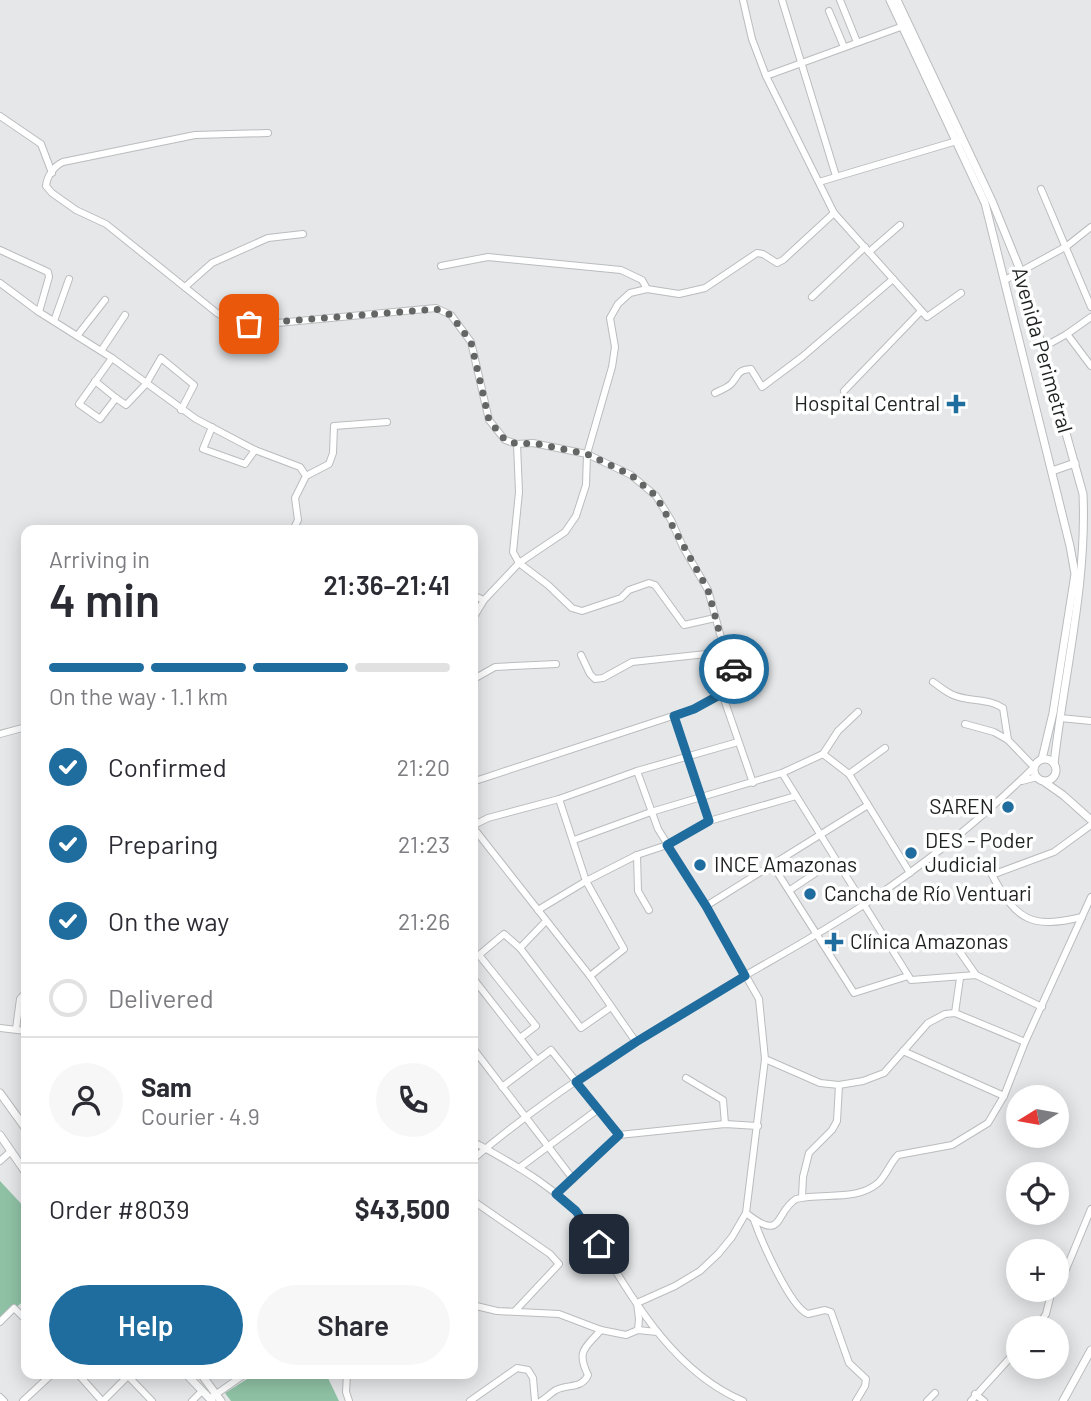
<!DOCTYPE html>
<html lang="en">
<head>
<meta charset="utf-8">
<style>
  body { margin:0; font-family:Barlow,sans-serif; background:#f7f7f7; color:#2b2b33; height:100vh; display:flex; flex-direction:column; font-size:26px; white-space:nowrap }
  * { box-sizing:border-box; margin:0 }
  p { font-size:23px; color:#7c7c81 }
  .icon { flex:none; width:38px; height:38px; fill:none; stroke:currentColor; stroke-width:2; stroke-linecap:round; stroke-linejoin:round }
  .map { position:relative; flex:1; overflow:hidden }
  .sheet { position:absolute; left:21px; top:525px; width:457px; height:854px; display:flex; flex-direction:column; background:#fff; border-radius:14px; box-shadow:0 4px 18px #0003 }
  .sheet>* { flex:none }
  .needle { width:46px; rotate:259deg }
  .buttons { position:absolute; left:1006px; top:1085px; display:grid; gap:14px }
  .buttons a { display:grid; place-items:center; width:63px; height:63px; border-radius:50%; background:#fff; box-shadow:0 4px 18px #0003; font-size:35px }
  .pin { position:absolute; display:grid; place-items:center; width:60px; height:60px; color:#fff; margin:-30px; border-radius:14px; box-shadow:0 4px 10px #0006 }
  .courier { position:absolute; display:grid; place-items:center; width:70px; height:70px; margin:-35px; border:5px solid #1f6c9e; border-radius:50%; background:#fff; color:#222; box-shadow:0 2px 9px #0007 }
  .overview em { font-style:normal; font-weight:600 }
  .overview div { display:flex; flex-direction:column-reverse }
  .overview { display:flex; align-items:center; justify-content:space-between; height:119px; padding:0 28px }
  h1 { font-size:46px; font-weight:600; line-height:52px }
  .bar { display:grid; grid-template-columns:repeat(4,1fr); gap:10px 7px; align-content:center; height:84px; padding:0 28px }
  .bar i { height:9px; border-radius:5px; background:#e1e1e2 }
  .bar .on { background:#1f6c9e }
  .bar p { grid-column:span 4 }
  .line { display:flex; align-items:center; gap:18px; padding:0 28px; border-top:2px solid #e1e1e2 }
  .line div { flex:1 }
  .round { display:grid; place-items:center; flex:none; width:74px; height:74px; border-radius:37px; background:#f7f7f7 }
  ol { padding:0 28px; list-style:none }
  li { display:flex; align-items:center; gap:21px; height:77px }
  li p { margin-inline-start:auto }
  li .icon { padding:7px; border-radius:50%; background:#1f6c9e; color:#fff; stroke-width:4 }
  li:last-child { color:#7c7c81 }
  li i { width:38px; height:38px; border:4px solid #e1e1e2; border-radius:50% }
  .primary-button { display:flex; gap:14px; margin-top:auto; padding:14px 28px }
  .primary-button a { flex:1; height:80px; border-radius:42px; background:#1f6c9e; color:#fff; font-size:28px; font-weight:600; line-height:80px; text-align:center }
  .primary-button a+a { background:#f7f7f7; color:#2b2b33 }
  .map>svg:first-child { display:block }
</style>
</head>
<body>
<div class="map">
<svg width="1091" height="1401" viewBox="0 0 1091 1401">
  <rect width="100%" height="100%" fill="#e5e7e9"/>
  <g fill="#8fc2a5">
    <path d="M0,1181L26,1209V1299L0,1321Z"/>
    <path d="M255,1374H326L339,1401H231L225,1393Z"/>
  </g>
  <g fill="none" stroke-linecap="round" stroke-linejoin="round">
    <g stroke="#babcbe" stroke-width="8">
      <g id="minor">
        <path d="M743,0L752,39L766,76L834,213L927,317L961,293"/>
        <path d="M782,0L836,176"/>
        <path d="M840,0L857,42"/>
        <path d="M829,11L844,47"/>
        <path d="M766,76L906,25"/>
        <path d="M0,116L41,144L52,173"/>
        <path d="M268,133L195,135L63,162C54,166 47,176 46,186L52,193L76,210L106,224L217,313L234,322L267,324L436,308L451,315L471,342L489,420L505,440L517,444L533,443L587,454L631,475L656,496L671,520L683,547L708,590L725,652L734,669L725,692V702L753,783"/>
        <path d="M819,182L960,140"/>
        <path d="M1041,189L1091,307"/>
        <path d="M0,250L48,272L49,277L39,312"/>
        <path d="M869,252L900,225"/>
        <path d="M441,266L488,257L621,270L642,280L647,289"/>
        <path d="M1005,280L1067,246L1091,227"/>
        <path d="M0,283L39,312L112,358L196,419L255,450L300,467L306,476L295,498L298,520L293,530"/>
        <path d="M185,287L212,263L268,238L303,234"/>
        <path d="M812,297L865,247"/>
        <path d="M54,321L69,279"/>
        <path d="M1067,334L1091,366"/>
        <path d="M77,336L105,300"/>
        <path d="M1042,348L1067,334L1091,317"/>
        <path d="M101,351L125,315"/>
        <path d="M112,358L79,404L100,419L116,398L126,405L146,384L161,358L194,385L181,410"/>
        <path d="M95,381L116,398"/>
        <path d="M844,391L921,311"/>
        <path d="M715,393C720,390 728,388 732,383C739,374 738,370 751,369L762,387L802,357L893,279"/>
        <path d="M212,427L203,449L245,464L255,450"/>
        <path d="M517,444L519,492L513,552L519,563L548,585L572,608L582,611L621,598L629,590L649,583L655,585L684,625L715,618"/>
        <path d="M306,476L329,464L333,453L334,426L387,422"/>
        <path d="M472,595L484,600"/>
        <path d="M472,620L484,600L519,563L565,532L576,516L586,485L587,454L612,367L615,347L610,318L618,304L630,293L647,289L679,294L705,288L757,253L763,254L777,263L783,260L834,213"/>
        <path d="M581,655L590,674L595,679L603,678L632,662L725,652"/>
        <path d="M472,680L495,667L556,664"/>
        <path d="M674,716L709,821"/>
        <path d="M1060,718L1091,721"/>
        <path d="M965,724L994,732L1008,740"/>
        <path d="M0,734L26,727"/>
        <path d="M823,754L849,774L910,873"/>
        <path d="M637,771L658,829L706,906L759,999L765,1059L746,1213L732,1237L718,1254L700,1271L675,1286L637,1303L639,1319L638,1330"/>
        <path d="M782,773L911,980L976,975L1042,1007"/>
        <path d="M849,774L885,748"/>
        <path d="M1022,781L1037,777"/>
        <path d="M472,782L694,709L725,692"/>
        <path d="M559,799L586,881L624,949L590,976"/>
        <path d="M574,840L651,812L782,773L823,754L838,731L858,712"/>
        <path d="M637,855L638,891L649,910"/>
        <path d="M772,864L854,993L908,976"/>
        <path d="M790,890L835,860"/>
        <path d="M706,906L868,805"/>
        <path d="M538,910L586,881L637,855L667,845L709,821L796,796"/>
        <path d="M1082,917C1031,929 1017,921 992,875L1054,852L1091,825"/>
        <path d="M546,921L520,948L581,1028L611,1007"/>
        <path d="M953,942L976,975"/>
        <path d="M520,948L504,934L479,955L536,1026L520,1038"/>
        <path d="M472,977L537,1060"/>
        <path d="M955,1013L960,978"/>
        <path d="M0,1028L26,1031"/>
        <path d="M16,1029L20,999L26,992"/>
        <path d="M636,1042L590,976L472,826L488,818L559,799L637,771L738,742"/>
        <path d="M472,1047L573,1179"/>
        <path d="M903,1051L1004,1096"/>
        <path d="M765,1059L820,1083L839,1085L863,1081L884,1073L928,1023L945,1014L955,1013L1025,1042"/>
        <path d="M686,1078L723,1100L725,1124"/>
        <path d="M502,1087L551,1050L619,1135"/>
        <path d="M472,1141C513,1164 557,1187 587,1224C628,1290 668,1369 743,1401"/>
        <path d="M472,1160C556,1088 652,1031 746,975C786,952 826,930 865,904C925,864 983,818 1034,767L1008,740L1003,708C989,698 969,702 953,695C946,692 939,686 933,682"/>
        <path d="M0,1161L11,1151"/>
        <path d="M519,1168L597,1110"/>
        <path d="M557,1194L619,1135L725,1124L758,1126"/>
        <path d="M802,1197L803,1177L809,1153L832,1130L837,1121L839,1085"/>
        <path d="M472,1200L550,1254L559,1264L515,1311"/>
        <path d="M746,1213C784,1243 774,1213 796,1199C822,1192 856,1202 878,1183C886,1176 890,1163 898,1155L952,1145L988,1123L1004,1096L1025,1042L1091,897"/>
        <path d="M754,1220C761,1240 790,1307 808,1314L825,1310L831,1312L849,1363L866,1379L865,1386L856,1401"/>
        <path d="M1057,1283L1062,1279L1091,1209"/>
        <path d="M472,1305L497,1311L559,1314L601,1330L626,1335L638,1330L657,1332"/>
        <path d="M0,1322L14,1308L26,1320"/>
        <path d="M1037,1328L1046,1314L1052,1290"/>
        <path d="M78,1374L102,1401"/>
        <path d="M347,1374L346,1392L349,1401"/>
        <path d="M127,1375L152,1401"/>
        <path d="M975,1394L984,1401"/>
        <path d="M0,1397L4,1401"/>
        <path d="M212,1397L245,1374"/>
        <path d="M23,1401L52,1374"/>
        <path d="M103,1401L130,1374"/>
        <path d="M192,1401L202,1391"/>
        <path d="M470,1401L517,1368L528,1370L533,1378L535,1401"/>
        <path d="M541,1401C546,1398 551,1393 556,1390C568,1384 582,1389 588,1375C576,1351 585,1348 601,1330"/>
        <path d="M927,1401L935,1393"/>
        <path d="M971,1401L1018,1349"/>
      </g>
    </g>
    <g stroke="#babcbe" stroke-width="9">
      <g id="major">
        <path d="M890,0L985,203L1070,546L1075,574L1053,713L1042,759"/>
        <path d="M897,0L992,201L1021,272L1083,494C1087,585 1064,674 1054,764"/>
        <path d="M1052,471L1075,463"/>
        <circle cx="1045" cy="770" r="11"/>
        <path d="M1043,781L1063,795L1091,820"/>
        <path d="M0,1093L26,1129"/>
        <path d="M0,1135L26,1173"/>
        <path d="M186,1374L212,1401"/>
        <path d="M201,1374L221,1401"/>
        <path d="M1063,1401L1091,1350"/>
      </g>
    </g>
    <use href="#minor" stroke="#fff" stroke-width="6"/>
    <use href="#major" stroke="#fff" stroke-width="7"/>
  </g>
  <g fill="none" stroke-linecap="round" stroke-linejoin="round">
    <path stroke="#646666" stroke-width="7" stroke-dasharray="0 12.6" d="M249,324L436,309L451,315L471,342L489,420L505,440L517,444L533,443L587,454L631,475L656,496L708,590L725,653L734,669"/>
    <path stroke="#1f6c9e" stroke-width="9" d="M599,1244L576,1211L556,1194L619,1135L576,1082L636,1042L745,976L706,906L667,845L709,821L674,716L694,709L725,692L734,669"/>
  </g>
  <g fill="#1f6c9e" stroke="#fff" stroke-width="2.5">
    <path d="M952.5 393.5h7v7h7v7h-7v7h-7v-7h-7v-7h7z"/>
    <circle cx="1008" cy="807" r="7"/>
    <circle cx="911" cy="853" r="7"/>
    <circle cx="700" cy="865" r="7"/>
    <circle cx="810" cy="894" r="7"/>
    <path d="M830.5 931.5h7v7h7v7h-7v7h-7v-7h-7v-7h7z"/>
  </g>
  <g text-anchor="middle" stroke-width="7" stroke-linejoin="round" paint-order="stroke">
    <g font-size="21" fill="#1f2020" stroke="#fff">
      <text transform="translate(1042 350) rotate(74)" y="7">Avenida Perimetral</text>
    </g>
    <g font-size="21" fill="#1f2020" stroke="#fff" text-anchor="start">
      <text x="940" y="411" text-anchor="end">Hospital Central</text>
      <text x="994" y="814" text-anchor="end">SAREN</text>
      <text x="925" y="848">DES - Poder<tspan x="925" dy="24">Judicial</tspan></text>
      <text x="714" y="872">INCE Amazonas</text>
      <text x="824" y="901">Cancha de Río Ventuari</text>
      <text x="850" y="949">Clínica Amazonas</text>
    </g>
  </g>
</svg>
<div class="buttons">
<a><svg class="needle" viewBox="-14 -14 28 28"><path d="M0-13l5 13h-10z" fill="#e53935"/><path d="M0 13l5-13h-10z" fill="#7c7c81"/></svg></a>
<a><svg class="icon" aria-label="locate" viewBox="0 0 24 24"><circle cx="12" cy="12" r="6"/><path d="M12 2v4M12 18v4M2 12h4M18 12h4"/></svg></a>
<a>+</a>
<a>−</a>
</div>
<div class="pin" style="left:249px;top:324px;background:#ea580c"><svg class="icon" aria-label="bag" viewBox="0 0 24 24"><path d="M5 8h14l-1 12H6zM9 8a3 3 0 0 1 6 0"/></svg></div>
<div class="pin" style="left:599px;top:1244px;background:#1f2937"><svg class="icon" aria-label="home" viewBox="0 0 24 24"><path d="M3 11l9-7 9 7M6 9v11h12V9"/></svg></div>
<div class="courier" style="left:734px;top:669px"><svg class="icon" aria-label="car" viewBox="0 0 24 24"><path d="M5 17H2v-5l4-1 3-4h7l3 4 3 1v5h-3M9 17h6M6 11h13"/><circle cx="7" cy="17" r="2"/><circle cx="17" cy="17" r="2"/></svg></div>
<section class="sheet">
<div class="overview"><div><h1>4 min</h1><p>Arriving in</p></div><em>21:36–21:41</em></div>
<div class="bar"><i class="on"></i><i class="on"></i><i class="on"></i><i></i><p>On the way · 1.1 km</p></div>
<ol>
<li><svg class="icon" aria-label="check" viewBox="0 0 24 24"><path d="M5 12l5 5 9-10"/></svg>Confirmed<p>21:20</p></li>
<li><svg class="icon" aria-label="check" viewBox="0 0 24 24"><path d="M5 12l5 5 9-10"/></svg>Preparing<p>21:23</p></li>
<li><svg class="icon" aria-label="check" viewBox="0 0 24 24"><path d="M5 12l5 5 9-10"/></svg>On the way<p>21:26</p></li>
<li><i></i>Delivered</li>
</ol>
<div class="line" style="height:126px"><a class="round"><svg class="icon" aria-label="person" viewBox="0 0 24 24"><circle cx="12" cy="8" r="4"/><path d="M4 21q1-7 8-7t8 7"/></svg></a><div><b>Sam</b><p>Courier · 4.9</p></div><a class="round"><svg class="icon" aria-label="phone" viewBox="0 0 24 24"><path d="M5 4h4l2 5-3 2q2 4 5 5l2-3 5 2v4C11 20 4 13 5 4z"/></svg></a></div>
<div class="line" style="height:91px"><div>Order #8039</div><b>$43,500</b></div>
<div class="primary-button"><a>Help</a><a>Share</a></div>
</section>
</div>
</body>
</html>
